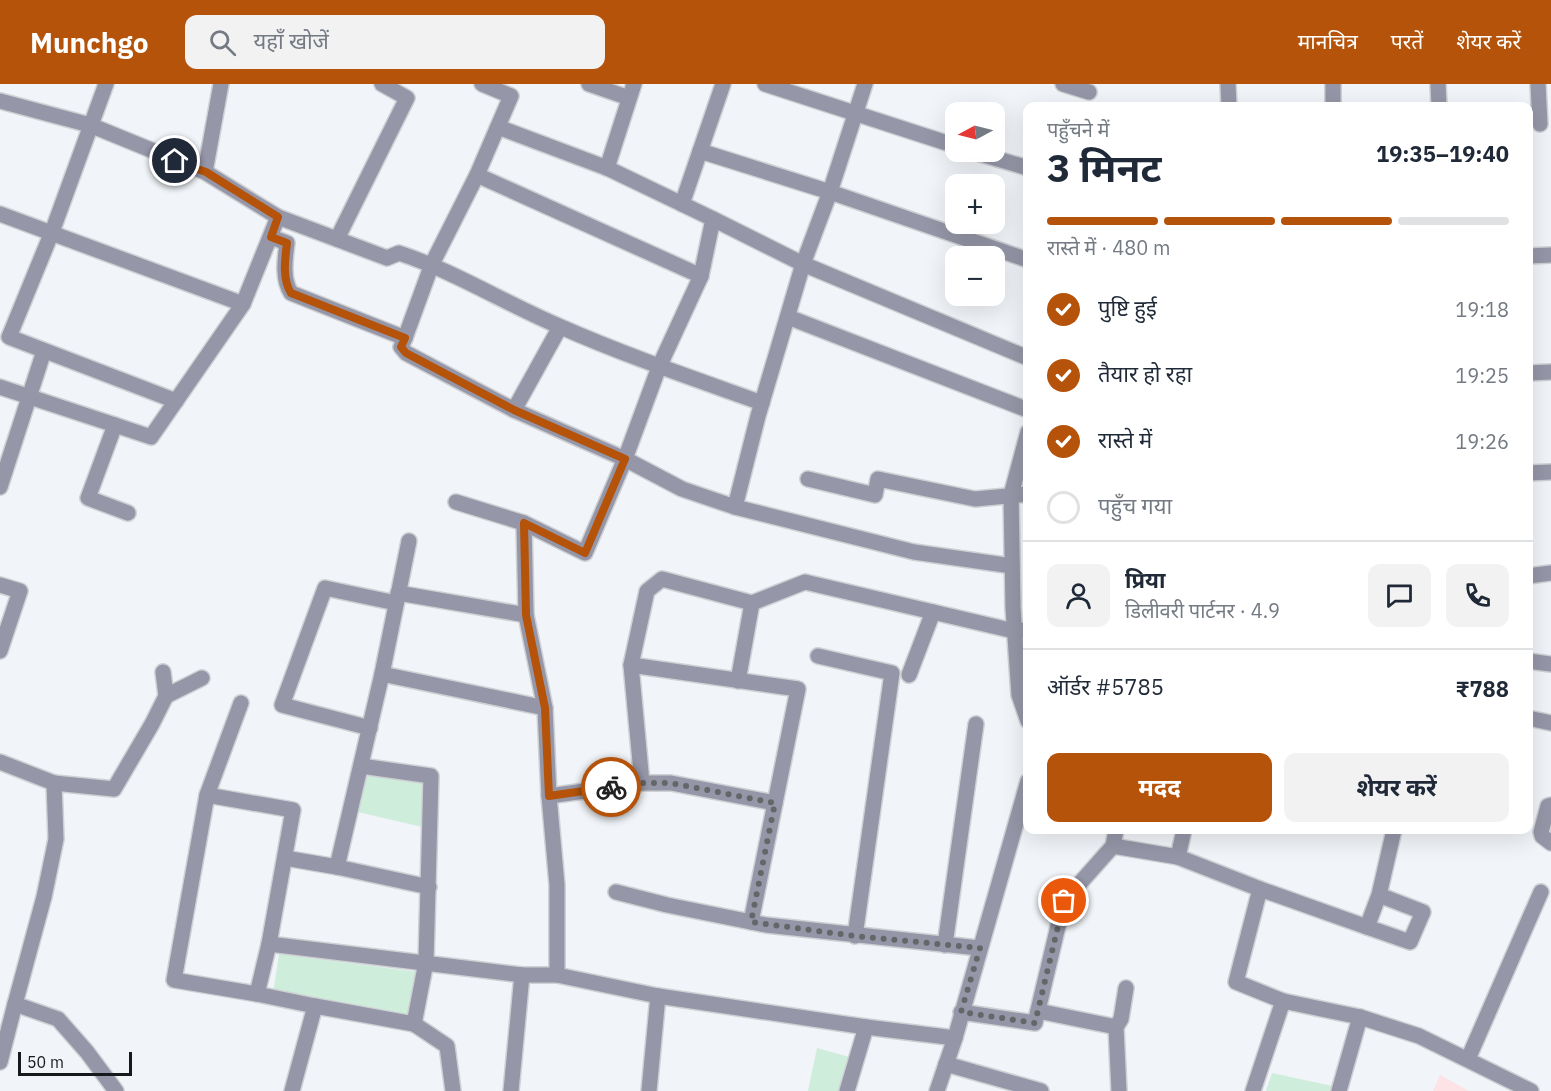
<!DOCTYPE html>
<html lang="hi">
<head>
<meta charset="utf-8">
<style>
  body { margin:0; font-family:"IBM Plex Sans","Noto Sans Devanagari",sans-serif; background:#f2f2f3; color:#1f2937; height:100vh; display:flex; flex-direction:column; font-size:22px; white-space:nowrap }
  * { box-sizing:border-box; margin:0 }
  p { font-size:20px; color:#747a83 }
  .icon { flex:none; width:33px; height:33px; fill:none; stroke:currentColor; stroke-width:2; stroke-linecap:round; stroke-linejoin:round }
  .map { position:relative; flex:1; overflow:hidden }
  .side { position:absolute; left:1023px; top:18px; width:510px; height:732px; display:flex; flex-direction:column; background:#fff; border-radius:12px; box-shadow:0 6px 24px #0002 }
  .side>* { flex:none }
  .needle { width:39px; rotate:263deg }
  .controls { position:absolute; left:945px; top:18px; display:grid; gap:12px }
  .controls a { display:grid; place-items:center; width:60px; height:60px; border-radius:12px; background:#fff; box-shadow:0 6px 24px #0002; font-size:30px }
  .scale { position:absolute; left:18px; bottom:15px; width:114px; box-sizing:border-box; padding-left:6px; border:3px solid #18191a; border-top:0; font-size:16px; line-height:21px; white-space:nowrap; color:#18191a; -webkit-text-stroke:4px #f1f4f8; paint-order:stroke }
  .pin { position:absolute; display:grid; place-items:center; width:51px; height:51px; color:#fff; margin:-26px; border:3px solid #fff; border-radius:50%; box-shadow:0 2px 6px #0007 }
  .courier { position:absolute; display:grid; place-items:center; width:60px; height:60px; margin:-30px; border:4px solid #b45309; border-radius:50%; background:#fff; color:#222; box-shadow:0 2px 8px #0007 }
  .overview em { font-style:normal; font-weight:700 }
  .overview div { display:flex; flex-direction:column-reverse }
  .overview { display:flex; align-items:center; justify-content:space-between; height:102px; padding:0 24px }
  h1 { font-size:39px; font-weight:700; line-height:45px }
  .bar { display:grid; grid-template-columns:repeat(4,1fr); gap:9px 6px; align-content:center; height:72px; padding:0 24px }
  .bar i { height:8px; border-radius:4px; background:#e0e1e3 }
  .bar .active { background:#b45309 }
  .bar p { grid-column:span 4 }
  .line { display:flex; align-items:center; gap:15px; padding:0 24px; border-top:2px solid #e0e1e3 }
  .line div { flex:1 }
  .round { display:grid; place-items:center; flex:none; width:63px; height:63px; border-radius:12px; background:#f2f2f3 }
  ol { padding:0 24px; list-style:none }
  li { display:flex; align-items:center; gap:18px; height:66px }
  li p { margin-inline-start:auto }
  li .icon { padding:6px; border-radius:50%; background:#b45309; color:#fff; stroke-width:4 }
  li:last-child { color:#747a83 }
  li i { width:33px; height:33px; border:3px solid #e0e1e3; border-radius:50% }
  .cta { display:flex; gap:12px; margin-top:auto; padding:12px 24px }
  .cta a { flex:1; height:69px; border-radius:12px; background:#b45309; color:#fff; font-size:24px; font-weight:700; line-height:69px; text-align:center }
  .cta a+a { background:#f2f2f3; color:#1f2937 }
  header { display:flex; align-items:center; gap:36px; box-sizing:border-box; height:84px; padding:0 30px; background:#b45309; color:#fff }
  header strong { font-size:28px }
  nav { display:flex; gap:33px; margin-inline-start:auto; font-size:21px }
  .search { width:420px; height:54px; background:#f2f2f3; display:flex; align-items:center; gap:15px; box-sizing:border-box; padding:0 21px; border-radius:12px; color:#747a83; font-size:22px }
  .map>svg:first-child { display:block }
</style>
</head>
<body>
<header>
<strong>Munchgo</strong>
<div class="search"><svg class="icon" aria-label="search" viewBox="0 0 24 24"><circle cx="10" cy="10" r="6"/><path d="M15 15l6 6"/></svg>यहाँ खोजें</div>
<nav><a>मानचित्र</a><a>परतें</a><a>शेयर करें</a></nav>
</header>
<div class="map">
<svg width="1551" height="1007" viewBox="0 0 1551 1007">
  <rect width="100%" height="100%" fill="#f1f4f8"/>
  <path fill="#fde2e6" d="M1440,991L1469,1007H1433Z"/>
  <g fill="#cfeddb">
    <path d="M365,689L427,698L422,743L358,728Z"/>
    <path d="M279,870L417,888L408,934L273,910Z"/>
    <path d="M817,964L853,974L842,1007H808Z"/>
    <path d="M1272,989L1337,1003L1336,1007H1266Z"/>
  </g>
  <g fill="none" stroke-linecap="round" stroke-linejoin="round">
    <g stroke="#ced1d4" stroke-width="18">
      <g id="minor">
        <path d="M106,0L52,148L9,253L176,317"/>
        <path d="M589,0L629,14"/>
        <path d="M765,0L956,62"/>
        <path d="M1063,0L1089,8"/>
        <path d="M1228,0L1229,22"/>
        <path d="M1438,0L1439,22"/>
        <path d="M1538,0L1540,40"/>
        <path d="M0,17L90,41L205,88L278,133L243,220L151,353L115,341"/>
        <path d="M1333,22V0"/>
        <path d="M498,43L607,84L682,120"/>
        <path d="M700,67L830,108L1028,176"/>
        <path d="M974,68L1028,84"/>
        <path d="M607,84L634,0"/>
        <path d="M205,88L221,0"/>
        <path d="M477,91L701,192"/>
        <path d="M0,130L243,220"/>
        <path d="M278,133L387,174L399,169C456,188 506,220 561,243C627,272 695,295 762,319"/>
        <path d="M713,135L803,180L1028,274"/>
        <path d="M271,153L287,159C285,175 282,195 291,209L405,254L401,263L406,269L514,326L625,375L682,405L735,423L914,468L1012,482"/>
        <path d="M337,155L407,14L382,0"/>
        <path d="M1528,172L1551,171"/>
        <path d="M788,233L1028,326"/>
        <path d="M405,254L432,180L477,91L511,12L482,0"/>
        <path d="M1528,289L1551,288"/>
        <path d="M0,303L115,341L88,414L128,429"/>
        <path d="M514,326L560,243"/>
        <path d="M1028,348L1011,411L1013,524L1019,611L1028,637"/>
        <path d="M1528,389L1551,388"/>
        <path d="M808,395L875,411L878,395L975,415L1028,410"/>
        <path d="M0,403L44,267"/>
        <path d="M456,418L524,439"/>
        <path d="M735,423L758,332L803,180L830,108L865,0"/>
        <path d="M1528,492L1551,489"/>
        <path d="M0,501L20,507L0,567"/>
        <path d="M398,509L526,531"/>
        <path d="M818,572L892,589L855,852"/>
        <path d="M1528,577L1551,580"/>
        <path d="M631,581L642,699"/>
        <path d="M382,590L409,457"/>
        <path d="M909,591L933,528"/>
        <path d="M738,597L752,519L805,498L1014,547L1028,546"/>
        <path d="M166,612L202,594"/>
        <path d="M241,619L207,711L174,896L257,910L315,922L292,1007"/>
        <path d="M1528,634L1551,639"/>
        <path d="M370,644L282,621L325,504L396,519"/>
        <path d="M0,678L54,699L56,755L44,813L15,920L58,935L87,968L116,1007"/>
        <path d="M54,699L114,705L152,640L166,612L163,588"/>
        <path d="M207,711L293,726L269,860L257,910"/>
        <path d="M549,712L642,699H671L775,719"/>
        <path d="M1551,721L1548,722L1541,748L1542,752L1551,759"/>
        <path d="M1184,746L1178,773L1260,805L1236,898L1283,917L1360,933L1419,952L1531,1007"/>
        <path d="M1113,762L1178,773"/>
        <path d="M285,774L337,783L382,590L545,624"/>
        <path d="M337,783L429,803"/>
        <path d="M1260,805L1367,843"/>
        <path d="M616,808L667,821L766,841L979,864"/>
        <path d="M1379,811L1423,828L1410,858L1367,843L1379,811L1394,746"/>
        <path d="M751,838L798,605L631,581L647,507L662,495L752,519"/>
        <path d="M269,860L522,891"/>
        <path d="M945,861L976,640"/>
        <path d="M557,891V801L549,712L545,624L526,531L524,439L585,469L625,375L659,283L701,192L713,135L682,120L723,0"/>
        <path d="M315,922L414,940L426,878L431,692L361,682"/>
        <path d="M1038,927L1116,943"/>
        <path d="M961,928L1035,939L1064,817L1113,762L1116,746"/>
        <path d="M414,940L447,962L453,1007"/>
        <path d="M1468,975L1541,808"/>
        <path d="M0,978L15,920"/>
        <path d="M946,980L1041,1007"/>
        <path d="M511,1007L522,891H557L658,912L866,943L955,954L1028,697"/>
        <path d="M649,1007L658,912"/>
        <path d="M847,1007L866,943"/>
        <path d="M937,1007L955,954"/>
        <path d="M1119,1007L1116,943L1121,935L1126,904"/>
        <path d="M1253,1007L1283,917"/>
        <path d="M1339,1007L1360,933"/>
      </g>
    </g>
    <use href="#minor" stroke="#9596a7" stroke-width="15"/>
  </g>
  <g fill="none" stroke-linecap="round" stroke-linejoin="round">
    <path stroke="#646668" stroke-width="6" stroke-dasharray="0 10.8" d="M611,703L642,699H670L775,719L751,838L855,852L980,864L961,928L1035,939L1064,817"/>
    <path stroke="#b45309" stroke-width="8" d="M175,77L206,88L278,133L271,153L287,159C285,175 282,195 291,209L405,254L401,263L406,269L514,326L625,375L585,469L524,439L526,531L545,624L549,712L611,703"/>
  </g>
</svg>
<div class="controls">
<a><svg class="needle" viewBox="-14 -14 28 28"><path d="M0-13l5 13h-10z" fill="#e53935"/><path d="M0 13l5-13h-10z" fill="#747a83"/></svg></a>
<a>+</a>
<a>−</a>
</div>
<div class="scale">50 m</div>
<div class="pin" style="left:1064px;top:817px;background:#ea580c"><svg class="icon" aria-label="bag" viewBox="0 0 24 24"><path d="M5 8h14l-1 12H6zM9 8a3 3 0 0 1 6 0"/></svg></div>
<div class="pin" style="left:175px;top:77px;background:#1f2937"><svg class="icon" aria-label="home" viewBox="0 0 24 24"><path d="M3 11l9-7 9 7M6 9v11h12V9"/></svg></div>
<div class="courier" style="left:611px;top:703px"><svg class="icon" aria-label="bike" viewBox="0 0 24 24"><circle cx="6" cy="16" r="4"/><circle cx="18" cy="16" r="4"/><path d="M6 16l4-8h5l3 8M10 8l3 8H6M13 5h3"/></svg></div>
<section class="side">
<div class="overview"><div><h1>3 मिनट</h1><p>पहुँचने में</p></div><em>19:35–19:40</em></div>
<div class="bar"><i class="active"></i><i class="active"></i><i class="active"></i><i></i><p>रास्ते में · 480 m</p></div>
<ol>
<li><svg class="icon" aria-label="check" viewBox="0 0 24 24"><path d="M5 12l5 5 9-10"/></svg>पुष्टि हुई<p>19:18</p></li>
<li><svg class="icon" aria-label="check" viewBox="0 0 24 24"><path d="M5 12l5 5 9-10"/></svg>तैयार हो रहा<p>19:25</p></li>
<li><svg class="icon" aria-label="check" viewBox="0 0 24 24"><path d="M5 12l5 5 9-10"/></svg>रास्ते में<p>19:26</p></li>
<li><i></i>पहुँच गया</li>
</ol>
<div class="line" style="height:108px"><a class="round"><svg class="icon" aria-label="person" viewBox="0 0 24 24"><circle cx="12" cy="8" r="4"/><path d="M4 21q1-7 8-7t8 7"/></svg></a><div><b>प्रिया</b><p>डिलीवरी पार्टनर · 4.9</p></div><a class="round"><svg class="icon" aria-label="chat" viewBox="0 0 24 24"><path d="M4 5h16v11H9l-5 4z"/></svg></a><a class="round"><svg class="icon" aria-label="phone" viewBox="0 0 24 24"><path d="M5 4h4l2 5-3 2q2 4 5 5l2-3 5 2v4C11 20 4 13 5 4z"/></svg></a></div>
<div class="line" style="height:78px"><div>ऑर्डर #5785</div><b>₹788</b></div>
<div class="cta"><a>मदद</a><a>शेयर करें</a></div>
</section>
</div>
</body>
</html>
